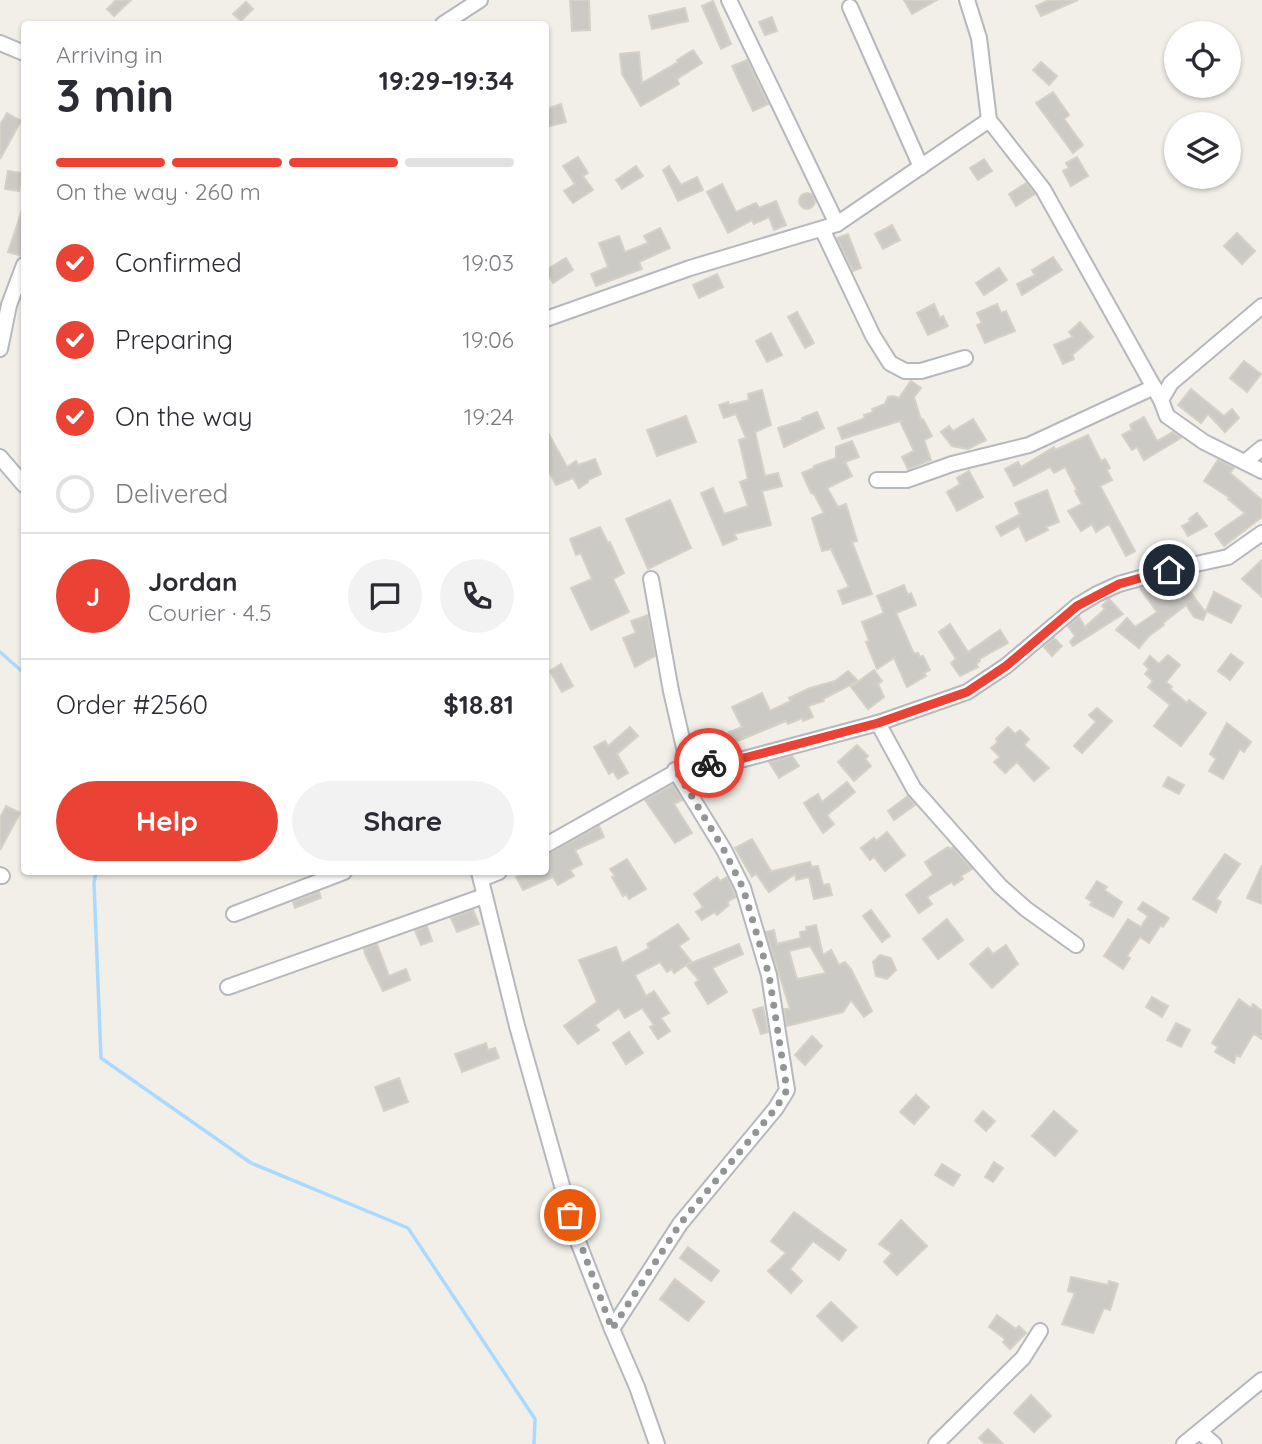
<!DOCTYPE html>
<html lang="en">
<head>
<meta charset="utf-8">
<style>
  body { margin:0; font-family:Quicksand,sans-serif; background:#f2f2f3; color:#2b2b33; height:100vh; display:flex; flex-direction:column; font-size:26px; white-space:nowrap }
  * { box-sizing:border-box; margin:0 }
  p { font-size:23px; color:#7c7c81 }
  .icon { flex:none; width:38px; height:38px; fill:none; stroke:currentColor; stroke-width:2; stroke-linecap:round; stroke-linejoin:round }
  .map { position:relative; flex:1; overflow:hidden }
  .side { position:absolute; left:21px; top:21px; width:528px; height:854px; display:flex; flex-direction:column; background:#fff; border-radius:7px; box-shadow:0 2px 5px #0004 }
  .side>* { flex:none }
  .controls { position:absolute; left:1164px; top:21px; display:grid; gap:14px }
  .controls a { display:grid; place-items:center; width:77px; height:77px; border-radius:50%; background:#fff; box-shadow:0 2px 5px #0004; font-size:35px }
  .pin { position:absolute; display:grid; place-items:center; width:60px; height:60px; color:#fff; margin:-30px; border:4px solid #fff; border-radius:50%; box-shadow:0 2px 7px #0007 }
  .courier { position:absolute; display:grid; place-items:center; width:70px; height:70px; margin:-35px; border:5px solid #ea4335; border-radius:50%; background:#fff; color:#222; box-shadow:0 2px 9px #0007 }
  .head em { font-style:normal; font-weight:800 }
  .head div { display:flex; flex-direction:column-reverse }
  .head { display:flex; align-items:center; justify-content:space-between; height:119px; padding:0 35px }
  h1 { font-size:46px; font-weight:800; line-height:52px }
  .bar { display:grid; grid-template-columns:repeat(4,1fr); gap:10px 7px; align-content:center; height:84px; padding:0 35px }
  .bar i { height:9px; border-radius:5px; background:#e1e1e2 }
  .bar .active { background:#ea4335 }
  .bar p { grid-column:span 4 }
  .line { display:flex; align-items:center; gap:18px; padding:0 35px; border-top:2px solid #e1e1e2 }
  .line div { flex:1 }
  .round { display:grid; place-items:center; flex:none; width:74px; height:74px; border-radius:37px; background:#f2f2f3 }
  ol { padding:0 35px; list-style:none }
  li { display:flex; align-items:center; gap:21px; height:77px }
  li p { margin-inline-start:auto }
  li .icon { padding:7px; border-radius:50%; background:#ea4335; color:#fff; stroke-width:4 }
  li:last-child { color:#7c7c81 }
  li i { width:38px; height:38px; border:4px solid #e1e1e2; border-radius:50% }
  .cta { display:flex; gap:14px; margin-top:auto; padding:14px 35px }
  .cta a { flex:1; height:80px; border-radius:42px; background:#ea4335; color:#fff; font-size:28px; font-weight:800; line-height:80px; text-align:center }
  .cta a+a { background:#f2f2f3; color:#2b2b33 }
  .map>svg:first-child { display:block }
</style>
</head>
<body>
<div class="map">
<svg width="1262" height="1444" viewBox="0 0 1262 1444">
  <rect width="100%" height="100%" fill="#f1efe8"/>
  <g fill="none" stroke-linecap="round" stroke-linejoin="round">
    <g stroke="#aadaff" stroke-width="3.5">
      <path d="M0,652L24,673"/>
      <path d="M96,872L94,883L101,1058L251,1163L408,1228L535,1419L534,1444"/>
    </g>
  </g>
  <g fill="#cccac5" stroke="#d6d1c6" stroke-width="2" fill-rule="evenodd">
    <path d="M116,0H131L114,16L107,9Z"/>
    <path d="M570,0H589L590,30L572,31Z"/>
    <path d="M904,0H937L912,14Z"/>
    <path d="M1049,0H1078L1041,16L1036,6Z"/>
    <path d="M713,1L731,44L721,49L702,6Z"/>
    <path d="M246,2L253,9L241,21L233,14Z"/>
    <path d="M685,8L688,21L652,29L649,16Z"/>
    <path d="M772,17L777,31L765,35L759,22Z"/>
    <path d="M693,50L702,63L677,79L679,84L641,106L622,74L620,54L639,52L642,83L678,62L677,60Z"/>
    <path d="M747,60L768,104L753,111L732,66Z"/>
    <path d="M1041,62L1057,76L1049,85L1033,70Z"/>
    <path d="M1053,92L1069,115L1064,119L1083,145L1073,153L1036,103Z"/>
    <path d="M561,104L566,122L546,127V109Z"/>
    <path d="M7,113L21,121L0,159V125Z"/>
    <path d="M578,157L588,173L583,176L593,190L573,203L564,191L575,184L563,166Z"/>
    <path d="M1077,157L1088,176L1071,186L1063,171L1069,168L1066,163Z"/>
    <path d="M984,159L992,171L978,180L970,168Z"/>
    <path d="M636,166L643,176L622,189L616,180Z"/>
    <path d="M669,166L681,185L697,177L703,190L678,201L663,170Z"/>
    <path d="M8,171L22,173L19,191L5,189Z"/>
    <path d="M1026,183L1035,194L1016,206L1009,194Z"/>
    <path d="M722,184L736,212L756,203L759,208L776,201L786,225L774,230L769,217L754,224L752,220L728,233L707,192Z"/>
    <circle cx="807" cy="201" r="8"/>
    <path d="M22,210H24V256H22L8,252Z"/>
    <path d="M892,225L900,240L883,249L875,234Z"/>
    <path d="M660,228L670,248L639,262L642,269L596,286L591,274L608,267L599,243L619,236L625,252L648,243L644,236Z"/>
    <path d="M1237,233L1255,251L1242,264L1224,246Z"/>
    <path d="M848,234L861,268L853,271L837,238Z"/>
    <path d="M1053,257L1062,270L1022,295L1017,284L1035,275L1032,270Z"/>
    <path d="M566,258L573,270L553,283L546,270Z"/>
    <path d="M999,268L1007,280L984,295L976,283Z"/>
    <path d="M717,274L723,287L699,298L693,285Z"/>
    <path d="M934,304L940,318L943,316L948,326L928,335L917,313Z"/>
    <path d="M997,304L1001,313L1006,311L1015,331L985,343L977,325L982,323L977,313Z"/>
    <path d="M797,312L814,343L805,348L788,317Z"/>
    <path d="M1080,322L1093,337L1072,355L1074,359L1063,364L1054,345L1073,337L1069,332Z"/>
    <path d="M771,333L782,355L767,362L756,341Z"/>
    <path d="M1244,361L1261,374L1247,392L1230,378Z"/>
    <path d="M911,381L921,388L914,397L921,420L923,419L932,436L924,440L931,460L908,469L902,457L914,451L900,421L842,439L838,428L865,418L864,415L873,412L872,409L885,404L888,397L893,396L899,398Z"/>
    <path d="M1191,389L1224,416L1232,409L1239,418L1225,432L1208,414L1201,423L1178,405Z"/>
    <path d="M762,390L771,425L755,432L765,476L778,473L782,486L762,491L771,525L734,534L737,539L723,545L701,493L713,488L724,514L748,506L740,482L748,479L739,440L746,438L736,414L724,418L719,405L728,402L729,405L749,400L748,394Z"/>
    <path d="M817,412L824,428L784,447L778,428L803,420L802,418Z"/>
    <path d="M686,416L696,442L657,456L647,430Z"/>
    <path d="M1144,417L1157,441L1173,432L1181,438L1144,460L1137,447L1132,450L1122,435L1132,430L1130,425Z"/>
    <path d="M973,419L986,440L968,449L952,446L941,432L949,426L953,431Z"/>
    <path d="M546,429L567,467L576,461L578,465L595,459L601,474L588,480V482L579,488L573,478L556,485L546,465Z"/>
    <path d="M1088,435L1101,461L1105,459L1110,468L1107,470L1112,480L1100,486L1135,551L1126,556L1109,524L1096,532L1092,524L1081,531L1068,511L1082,504L1075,491L1077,490L1065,467L1054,473L1050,467L1014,486L1005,469L1018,462L1021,467L1054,447L1055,450Z"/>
    <path d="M852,441L859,457L845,462L852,476L827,488L838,507L846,504L857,541L852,542L872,594L843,604L838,591L849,587L831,549L822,551L812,518L824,513L814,494L811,493L802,473L814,468V466L836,458V447Z"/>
    <path d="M1218,460L1234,468L1230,473L1262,500V517L1224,546L1215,534L1245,513L1228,499L1230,498L1204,481Z"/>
    <path d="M969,471L983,497L957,511L947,492L960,484L957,478Z"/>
    <path d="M1047,490L1059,522L1046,527L1048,530L1026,541L1019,526L1001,536L996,527L1020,514L1015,503Z"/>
    <path d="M670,500L691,548L648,569L626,519Z"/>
    <path d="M1197,513L1207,526L1188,536L1182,526L1191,521L1189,519Z"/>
    <path d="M600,527L608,543L610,542L624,573L613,579L629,612L591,630L571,588L592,579L581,553L576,555L570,539Z"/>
    <path d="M1262,560V597L1242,579Z"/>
    <path d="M1180,578L1189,595L1191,593L1206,613L1203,620L1194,617L1186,605L1163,623L1164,625L1149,636L1139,648L1116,630L1127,618L1135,627L1157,612L1140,588Z"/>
    <path d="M904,585L908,595L911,593L916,605L896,613L914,654L918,653L920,657L923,656L930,670L924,673L926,676L907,687L894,658L877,669L866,642L869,641L862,622L884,613L877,596Z"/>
    <path d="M1214,592L1241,606L1231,623L1206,611Z"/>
    <path d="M1109,599L1123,614L1073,646L1070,642L1075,636L1068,626L1079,617L1085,627L1105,609L1102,606Z"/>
    <path d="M648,615L655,656L635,667L623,638L636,633L631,621Z"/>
    <path d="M950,624L968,652L1000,630L1008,643L979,659L980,661L976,664L978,667L960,676L951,663L956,659L939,632Z"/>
    <path d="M1054,638L1062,646L1052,656L1044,647Z"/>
    <path d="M1231,654L1243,663L1230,680L1218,671Z"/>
    <path d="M1168,655L1180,665L1166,682L1172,687L1170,689L1187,703L1189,700L1206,713L1181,746L1154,726L1170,705L1148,687L1153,681L1145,674L1149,669L1144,664L1150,656L1159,664Z"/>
    <path d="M561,664L573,686L562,692L550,671Z"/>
    <path d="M874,670L882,681L878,684L884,697L868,709L851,687Z"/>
    <path d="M848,671L858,681L823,699L824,701L808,706L813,717L803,721L802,718L788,724L786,721L733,743L729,732L742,727L732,707L762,693L770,711L791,701L789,698L810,688L835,681Z"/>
    <path d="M1097,708L1112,721L1082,753L1074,746L1096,722L1089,715Z"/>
    <path d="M1227,723L1251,742L1244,752L1240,749L1223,779L1209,771L1216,759L1210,754Z"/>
    <path d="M630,727L638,736L617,754L628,773L618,779L613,771L609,774L594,747L605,741L608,746Z"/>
    <path d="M1008,727L1015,734L1020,730L1029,739L1024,745L1049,768L1034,781L1017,762L1005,773L994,762L1000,757L991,748L998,742L996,739Z"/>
    <path d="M857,745L868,756L865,759L871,766L854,781L838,762Z"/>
    <path d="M792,756L799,766L779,778L769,762Z"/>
    <path d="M1168,777L1184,785L1179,794L1163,786Z"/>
    <path d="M847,782L855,792L827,815L834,824L823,833L804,803L818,794L822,802Z"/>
    <path d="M673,785L682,800L674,804L692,833L675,843L645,800Z"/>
    <path d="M908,796L915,805L894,820L888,811Z"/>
    <path d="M6,806L20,813L0,850V818Z"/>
    <path d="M599,826L604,837L575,850L582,864L570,870L574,876L558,885L553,877L523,890L516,877L527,872H546V855Z"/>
    <path d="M887,832L905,855L885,871L874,857L870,860L861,848L874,838L876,841Z"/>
    <path d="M752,839L771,871L769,872L810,862L812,867L818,866L823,885L829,884L832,895L814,899L809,877L796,880L795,874L769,892L756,874L752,877L735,848Z"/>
    <path d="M948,847L950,849L953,847L972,869L961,876L963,879L954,885L952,882L927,897L932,904L919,913L906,895L933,875L925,862Z"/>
    <path d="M1225,854L1240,864L1216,899L1221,902L1216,912L1193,899Z"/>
    <path d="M627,859L646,889L629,899L626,894L623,896L612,877L615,876L610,869Z"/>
    <path d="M1262,865V904L1247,898Z"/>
    <path d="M717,877L720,881L727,877L736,897L727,902L729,905L717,915L715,912L702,920L696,912L703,907L694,894Z"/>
    <path d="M1097,881L1107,887L1104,890L1122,902L1113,917L1090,905L1092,902L1086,898Z"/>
    <path d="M319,892L321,898L295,908L293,902Z"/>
    <path d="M1143,902L1169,918L1163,927L1161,925L1149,943L1140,937L1127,956L1130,958L1123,969L1104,956L1128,919L1141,927L1148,916L1138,909Z"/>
    <path d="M473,910L479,924L457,932L451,918Z"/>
    <path d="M871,910L890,936L882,942L863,916Z"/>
    <path d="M947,919L963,940L938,959L923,939Z"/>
    <path d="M678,924L689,939L679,946L691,961L686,965L739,944L743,954L712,968L727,992L708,1004L695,983L699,980L686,965L674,973L672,969L667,972L660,962L635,975L646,996L654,991L669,1013L661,1018L670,1031L658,1039L650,1027L654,1025L642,1008L625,1018L619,1008L595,1025L599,1030L578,1044L564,1026L597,1002L579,960L616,947L622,963L649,948L647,944Z"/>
    <path d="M816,925L823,955L831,950L839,965L845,962L851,969L872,1011L864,1017L851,1000L843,1012L787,1026L784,1009H790L766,932L774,930L777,944L801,938L800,932L807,931L806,927ZM810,946L826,973L797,979L789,951Z"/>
    <path d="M427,926L432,941L421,945L415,931Z"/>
    <path d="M377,944L389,976L406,969L410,980L383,991L365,954L364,949Z"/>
    <path d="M1006,945L1018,964L992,988L970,964L988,948L993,954Z"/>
    <path d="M880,955L891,958L896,970L887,979L876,976L873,962Z"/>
    <path d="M1152,997L1168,1006L1162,1017L1146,1007Z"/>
    <path d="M1239,999L1251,1008L1253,1004L1262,1011V1039L1254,1034L1252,1036L1240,1057L1236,1055L1234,1063L1215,1052L1218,1047L1212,1043Z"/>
    <path d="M763,1007L768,1032L761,1034L753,1010Z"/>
    <path d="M1176,1023L1190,1030L1181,1047L1167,1040Z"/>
    <path d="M629,1032L643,1053L626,1064L613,1043Z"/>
    <path d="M812,1036L822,1046L805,1065L795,1055Z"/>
    <path d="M486,1043L488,1050L495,1048L499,1058L462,1072L455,1054Z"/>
    <path d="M399,1078L408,1102L384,1111L375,1087Z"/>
    <path d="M916,1095L929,1107L914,1124L900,1112Z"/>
    <path d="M983,1111L995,1121L986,1131L975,1121Z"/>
    <path d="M1054,1111L1077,1131L1055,1156L1032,1136Z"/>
    <path d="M994,1162L1003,1168L993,1182L985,1177Z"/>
    <path d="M942,1164L960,1175L953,1186L935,1175Z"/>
    <path d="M794,1212L846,1250L839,1260L813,1241L790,1269L802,1281L791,1293L768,1271L786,1253L771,1241Z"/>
    <path d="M558,1214L565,1231L553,1236L546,1219Z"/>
    <path d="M901,1220L927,1246L897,1275L884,1262L892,1253L879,1244Z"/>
    <path d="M688,1247L719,1271L711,1281L680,1258Z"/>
    <path d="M1071,1277L1108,1285L1109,1281L1118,1284L1110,1310L1104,1308L1093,1333L1062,1324L1075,1293L1068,1291Z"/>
    <path d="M675,1279L704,1302L688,1321L660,1299Z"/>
    <path d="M831,1302L857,1327L842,1341L817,1316Z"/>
    <path d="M997,1315L1016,1329L1019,1326L1026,1333L1010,1349L1003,1342L1005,1339L989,1327Z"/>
    <path d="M1031,1395L1051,1416L1034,1432L1014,1413Z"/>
    <path d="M988,1429L1003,1444H985L979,1438Z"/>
  </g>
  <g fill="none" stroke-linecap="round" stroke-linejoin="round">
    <g stroke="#b5b8bc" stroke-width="18">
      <g id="minor">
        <path d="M729,0L837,224"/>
        <path d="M967,0L979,38L989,120L1043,189L1161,400"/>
        <path d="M850,7L921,167"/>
        <path d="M443,24L480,0"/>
        <path d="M0,43L24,53"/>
        <path d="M822,229L873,336L890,363L905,371H921L965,358"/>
        <path d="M1262,306L1171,383L1161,400L1167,416L1204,442L1262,471"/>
        <path d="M546,319L690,268L837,224L989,120"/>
        <path d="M0,349L9,305L24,265"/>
        <path d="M0,457L24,485"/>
        <path d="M1245,462L1262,448"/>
        <path d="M877,480H907L952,464L1029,445L1154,387"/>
        <path d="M651,579L671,691L688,765"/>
        <path d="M878,723L914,789L1000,886L1026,909L1076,945"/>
        <path d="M546,845L688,765L744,759L878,723L967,692L1006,666L1077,606L1097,594L1119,584L1169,570L1228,557L1262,533"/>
        <path d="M479,872L517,1026L577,1239L612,1329L637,1387L657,1444"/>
        <path d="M0,875L2,876"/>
        <path d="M481,879L499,872"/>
        <path d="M234,914L344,872"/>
        <path d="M228,987L484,896"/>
        <path d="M612,1329L680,1224L776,1108L787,1090L769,975L743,888L724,850L675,770"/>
        <path d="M1200,1432L1214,1444"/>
        <path d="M936,1444L1023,1358L1040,1331"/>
        <path d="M1184,1444L1262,1380"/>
      </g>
    </g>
    <use href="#minor" stroke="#fff" stroke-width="14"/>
  </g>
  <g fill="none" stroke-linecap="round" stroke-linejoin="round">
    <path stroke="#929495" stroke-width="7" stroke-dasharray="0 12.6" d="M570,1215L612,1329L680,1224L776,1108L787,1090L769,975L743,888L724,850L676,770L688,765L709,763"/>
    <path stroke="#ea4335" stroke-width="9" d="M709,763L744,758L878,723L967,692L1006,666L1077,606L1119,584L1169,570"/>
  </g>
</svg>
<div class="controls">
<a><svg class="icon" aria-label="locate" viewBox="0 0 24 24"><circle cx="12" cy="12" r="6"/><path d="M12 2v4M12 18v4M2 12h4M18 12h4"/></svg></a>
<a><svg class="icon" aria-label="layers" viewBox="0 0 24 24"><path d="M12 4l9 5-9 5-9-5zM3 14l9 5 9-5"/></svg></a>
</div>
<div class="pin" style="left:570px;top:1215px;background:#ea580c"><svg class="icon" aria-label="bag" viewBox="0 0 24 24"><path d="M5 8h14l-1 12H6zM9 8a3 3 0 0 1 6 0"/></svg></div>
<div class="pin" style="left:1169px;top:570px;background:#1f2937"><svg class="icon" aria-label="home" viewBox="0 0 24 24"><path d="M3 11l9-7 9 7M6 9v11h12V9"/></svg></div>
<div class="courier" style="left:709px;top:763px"><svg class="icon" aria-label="bike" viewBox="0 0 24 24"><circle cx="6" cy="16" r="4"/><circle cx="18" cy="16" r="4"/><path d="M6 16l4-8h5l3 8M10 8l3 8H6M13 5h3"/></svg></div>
<section class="side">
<div class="head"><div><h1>3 min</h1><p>Arriving in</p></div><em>19:29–19:34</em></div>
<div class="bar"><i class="active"></i><i class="active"></i><i class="active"></i><i></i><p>On the way · 260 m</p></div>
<ol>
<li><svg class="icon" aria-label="check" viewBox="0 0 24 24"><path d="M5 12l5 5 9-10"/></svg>Confirmed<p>19:03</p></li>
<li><svg class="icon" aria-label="check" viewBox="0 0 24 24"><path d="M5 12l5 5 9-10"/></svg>Preparing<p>19:06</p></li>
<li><svg class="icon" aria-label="check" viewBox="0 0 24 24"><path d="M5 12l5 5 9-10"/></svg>On the way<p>19:24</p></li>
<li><i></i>Delivered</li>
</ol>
<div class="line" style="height:126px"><b class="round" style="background:#ea4335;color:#fff">J</b><div><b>Jordan</b><p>Courier · 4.5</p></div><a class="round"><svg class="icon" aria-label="chat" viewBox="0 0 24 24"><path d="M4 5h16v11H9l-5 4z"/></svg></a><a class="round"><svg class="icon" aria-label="phone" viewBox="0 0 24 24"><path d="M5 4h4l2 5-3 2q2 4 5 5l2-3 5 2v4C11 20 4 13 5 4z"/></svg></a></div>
<div class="line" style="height:91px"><div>Order #2560</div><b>$18.81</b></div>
<div class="cta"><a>Help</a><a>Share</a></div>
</section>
</div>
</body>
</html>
